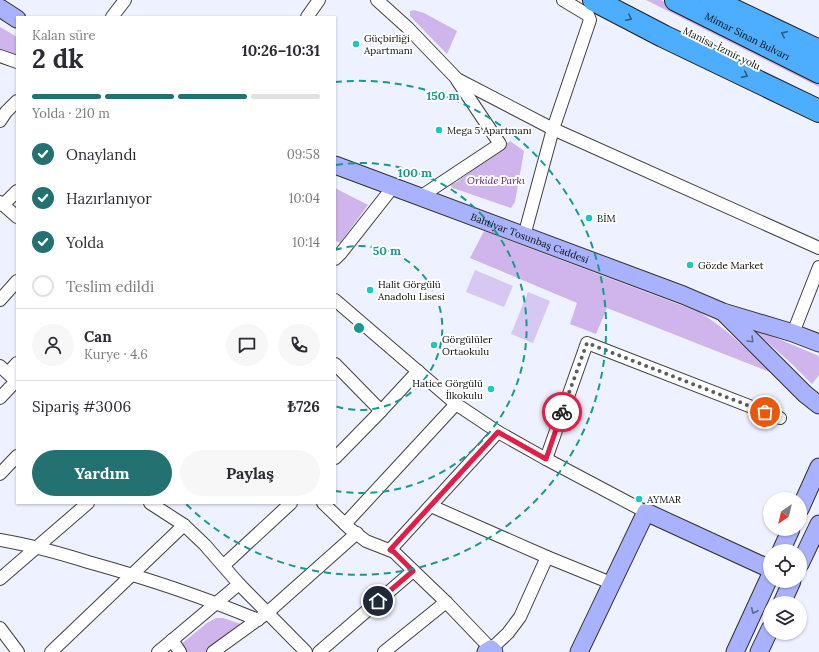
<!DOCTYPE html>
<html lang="tr">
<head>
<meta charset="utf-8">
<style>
  body { margin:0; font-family:Lora,serif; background:#f7f7f7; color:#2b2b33; height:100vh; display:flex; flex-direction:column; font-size:15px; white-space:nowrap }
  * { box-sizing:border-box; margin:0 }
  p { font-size:13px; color:#7c7c81 }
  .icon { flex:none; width:22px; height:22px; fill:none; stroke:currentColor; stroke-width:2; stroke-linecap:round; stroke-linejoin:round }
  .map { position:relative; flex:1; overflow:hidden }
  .sheet { position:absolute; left:16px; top:16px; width:320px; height:488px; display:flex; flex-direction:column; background:#fff; border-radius:0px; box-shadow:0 1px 3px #0004 }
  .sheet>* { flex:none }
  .needle { width:26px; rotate:215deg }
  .tools { position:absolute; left:763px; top:492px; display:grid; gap:8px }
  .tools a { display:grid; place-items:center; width:44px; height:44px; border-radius:50%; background:#fff; box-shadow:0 1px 3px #0004; font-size:20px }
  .pin { position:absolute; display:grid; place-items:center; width:34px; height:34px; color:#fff; margin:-17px; border:2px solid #fff; border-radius:50%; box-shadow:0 1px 4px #0007 }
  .courier { position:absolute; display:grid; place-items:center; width:40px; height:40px; margin:-20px; border:3px solid #e11d48; border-radius:50%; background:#fff; color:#222; box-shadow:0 1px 5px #0007 }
  .headline em { font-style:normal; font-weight:700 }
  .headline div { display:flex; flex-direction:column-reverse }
  .headline { display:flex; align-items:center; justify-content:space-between; height:68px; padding:0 16px }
  h1 { font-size:26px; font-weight:700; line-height:30px }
  .bar { display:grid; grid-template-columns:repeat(4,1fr); gap:6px 4px; align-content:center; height:48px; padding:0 16px }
  .bar i { height:5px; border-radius:3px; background:#e1e1e2 }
  .bar .on { background:#247172 }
  .bar p { grid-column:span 4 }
  .line { display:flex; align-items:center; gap:10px; padding:0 16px; border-top:1px solid #e1e1e2 }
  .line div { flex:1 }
  .round { display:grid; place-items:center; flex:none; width:42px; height:42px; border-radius:21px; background:#f7f7f7 }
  ol { padding:0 16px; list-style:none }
  li { display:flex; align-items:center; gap:12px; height:44px }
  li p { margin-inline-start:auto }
  li .icon { padding:4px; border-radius:50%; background:#247172; color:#fff; stroke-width:4 }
  li:last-child { color:#7c7c81 }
  li i { width:22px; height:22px; border:2px solid #e1e1e2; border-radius:50% }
  .cta { display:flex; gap:8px; margin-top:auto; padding:8px 16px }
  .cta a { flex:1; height:46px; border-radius:24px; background:#247172; color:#fff; font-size:16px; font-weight:700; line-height:46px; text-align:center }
  .cta a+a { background:#f7f7f7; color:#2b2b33 }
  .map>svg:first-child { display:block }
</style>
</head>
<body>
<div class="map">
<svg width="819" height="652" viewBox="0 0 819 652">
  <rect width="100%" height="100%" fill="#eef1ff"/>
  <g fill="#cfb5ec">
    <path d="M646,0H661L819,80V87Z"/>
    <path d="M414,10L424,13L457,31L447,54L410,16V11Z"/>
    <path d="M0,27L17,37V56L0,52Z"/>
    <path d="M510,141L524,151L515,202L511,208L453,188L450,185L457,182Z"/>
    <path d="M335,188L368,205L340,243L335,240Z"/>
    <path d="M484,231L699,312C727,329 749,351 772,373L607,308L596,334L570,324L577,303L470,258Z"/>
    <path d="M757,330L819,356V375L812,384L792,364L757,333Z"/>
    <path d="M216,618H223L244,625L207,652H187L180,645L207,623Z"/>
  </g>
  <g fill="#d6c7f3">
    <path d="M475,270L513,286L504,307L466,292Z"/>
    <path d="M528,292L550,301L533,343L511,334Z"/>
  </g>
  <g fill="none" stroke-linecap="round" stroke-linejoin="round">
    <g stroke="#404040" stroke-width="14">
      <g id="street">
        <path d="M377,0L408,28L457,79L553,129L819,248"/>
        <path d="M112,17L125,0"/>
        <path d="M307,17L319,0"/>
        <path d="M0,56L17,62"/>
        <path d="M0,121L6,112L17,101"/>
        <path d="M420,197L500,144L457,80"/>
        <path d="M0,202L17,217"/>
        <path d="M3,205L17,191"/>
        <path d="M524,236L553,129L590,20L588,15L563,0"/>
        <path d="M335,259L341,253L393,187"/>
        <path d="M0,300L17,281"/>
        <path d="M335,300L456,404L498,432L546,459L646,512"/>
        <path d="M793,333L819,267"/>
        <path d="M335,364L381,411"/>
        <path d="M0,366L17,382"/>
        <path d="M8,373L17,363"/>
        <path d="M0,398L16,381"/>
        <path d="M335,458L381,411L418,371"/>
        <path d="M546,459L587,343L780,418"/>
        <path d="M0,474L17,456"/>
        <path d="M150,503L184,525L205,545L239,584L306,652"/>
        <path d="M323,503L349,528L366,541L394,552L446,602L491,649L508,633L520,617L547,557"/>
        <path d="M431,506L547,557L611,583"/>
        <path d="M345,524L456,404"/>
        <path d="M0,540C30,545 59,553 88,562C146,578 203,597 258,620"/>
        <path d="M390,550L498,432"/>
        <path d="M224,565L291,503"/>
        <path d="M0,579L88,503"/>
        <path d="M0,628L18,652"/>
        <path d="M172,640L180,652"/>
        <path d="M51,652L184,525"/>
        <path d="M158,652L239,584"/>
        <path d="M213,652L267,613L357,533"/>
        <path d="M319,652L413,571"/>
        <path d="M384,652L446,602"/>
      </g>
    </g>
    <g stroke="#2f2f2f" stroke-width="19">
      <g id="secondary">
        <path d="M0,8L17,19"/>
        <path id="s1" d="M335,165L683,295L723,312L793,333L819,343"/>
        <path d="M725,314L805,394L819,405"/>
        <path d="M800,509L819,467"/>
        <path d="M781,551L791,529"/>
        <path d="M800,564L819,524"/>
        <path d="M782,603L792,581"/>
        <path d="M486,652L491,649L494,652"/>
        <path d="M579,652L646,512L770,569"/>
        <path d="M735,652L770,576"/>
        <path d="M759,652L770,629"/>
      </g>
    </g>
    <g stroke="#1e1e1e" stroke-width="24">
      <g id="highway">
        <path d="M594,0L663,36L819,111"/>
        <path id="s2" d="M676,0L819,72"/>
        <path d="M712,0L819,51"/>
      </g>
    </g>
    <use href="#street" stroke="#fff" stroke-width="12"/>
    <use href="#secondary" stroke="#a9b2ff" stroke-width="17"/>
    <use href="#highway" stroke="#4dadfe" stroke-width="22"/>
  </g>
  <defs><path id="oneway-chevron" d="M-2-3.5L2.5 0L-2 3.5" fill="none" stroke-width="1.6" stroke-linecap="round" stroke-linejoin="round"/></defs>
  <g stroke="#2d5d86">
    <use href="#oneway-chevron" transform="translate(629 18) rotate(27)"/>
    <use href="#oneway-chevron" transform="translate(784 34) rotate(-154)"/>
    <use href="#oneway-chevron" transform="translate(745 75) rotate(26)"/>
  </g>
  <g stroke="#636892">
    <use href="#oneway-chevron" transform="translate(751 340) rotate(45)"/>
    <use href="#oneway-chevron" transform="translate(754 611) rotate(115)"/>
  </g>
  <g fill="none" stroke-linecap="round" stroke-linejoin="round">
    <path stroke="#5c5d62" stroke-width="4" stroke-dasharray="0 7.2" d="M562,412L587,343L765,412"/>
    <path stroke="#e11d48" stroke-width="5" d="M378,601L413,571L394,552L390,550L498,432L546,459L562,412"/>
  </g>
  <g fill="none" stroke="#189892" stroke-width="2" stroke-dasharray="7 5">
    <path d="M335 250A82 82 0 1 1 335 406"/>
    <path d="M336 165A165 165 0 1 1 336 491"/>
    <path d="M335 82A247 247 0 1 1 186 504"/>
  </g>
  <g fill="#1cc7bf" stroke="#fff" stroke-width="1.5">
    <circle cx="356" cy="44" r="4"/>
    <circle cx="439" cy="130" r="4"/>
    <circle cx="589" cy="218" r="4"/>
    <circle cx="690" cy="265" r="4"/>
    <circle cx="370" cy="290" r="4"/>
    <circle cx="434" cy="345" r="4"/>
    <circle cx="491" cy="389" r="4"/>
    <circle cx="639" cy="499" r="4"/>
  </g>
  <g text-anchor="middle" stroke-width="4" stroke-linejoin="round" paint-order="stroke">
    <g font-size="10" fill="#0d0d0d" stroke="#fff">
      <text dy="4" stroke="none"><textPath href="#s2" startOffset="80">Mimar Sinan Bulvarı</textPath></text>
      <text transform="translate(722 48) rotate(26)" y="4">Manisa-İzmir yolu</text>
      <text dy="4" stroke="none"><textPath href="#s1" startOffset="208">Bahtiyar Tosunbaş Caddesi</textPath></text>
    </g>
    <g font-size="10" fill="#0d0d0d" stroke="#fff" text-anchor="start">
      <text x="364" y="42">Güçbirliği<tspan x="364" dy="12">Apartmanı</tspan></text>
      <text x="447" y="134">Mega 5 Apartmanı</text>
      <text x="597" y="222">BİM</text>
      <text x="698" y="269">Gözde Market</text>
      <text x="378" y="288">Halit Görgülü<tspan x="378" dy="12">Anadolu Lisesi</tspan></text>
      <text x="442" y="343">Görgülüler<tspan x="442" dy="12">Ortaokulu</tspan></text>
      <text x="483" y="387" text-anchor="end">Hatice Görgülü<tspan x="483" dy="12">İlkokulu</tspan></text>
      <text x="647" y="503">AYMAR</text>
    </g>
    <g font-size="10" font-style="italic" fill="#59196a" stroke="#fff">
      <text x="496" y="184">Orkide Parkı</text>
    </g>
  </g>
  <circle cx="359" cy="328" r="6" fill="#189892" stroke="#fff" stroke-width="2"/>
  <g font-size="12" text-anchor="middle" font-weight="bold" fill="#189892" stroke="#fff" stroke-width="4" stroke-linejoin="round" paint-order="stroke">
    <text x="443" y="100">150 m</text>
    <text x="415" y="177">100 m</text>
    <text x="387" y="255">50 m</text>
  </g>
</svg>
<div class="tools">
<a><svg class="needle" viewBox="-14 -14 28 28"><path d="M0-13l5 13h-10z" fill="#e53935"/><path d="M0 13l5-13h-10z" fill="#7c7c81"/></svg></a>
<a><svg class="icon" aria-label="locate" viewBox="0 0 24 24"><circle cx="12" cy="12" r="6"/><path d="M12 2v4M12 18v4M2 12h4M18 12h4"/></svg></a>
<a><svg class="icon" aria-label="layers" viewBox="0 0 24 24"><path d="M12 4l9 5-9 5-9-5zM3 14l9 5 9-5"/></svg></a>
</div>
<div class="pin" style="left:765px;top:412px;background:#ea580c"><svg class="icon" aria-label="bag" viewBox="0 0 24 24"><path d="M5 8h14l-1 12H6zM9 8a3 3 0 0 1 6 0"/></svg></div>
<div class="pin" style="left:378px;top:601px;background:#1f2937"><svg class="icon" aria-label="home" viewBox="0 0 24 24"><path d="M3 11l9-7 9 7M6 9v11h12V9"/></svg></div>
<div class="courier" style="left:562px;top:412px"><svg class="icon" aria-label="bike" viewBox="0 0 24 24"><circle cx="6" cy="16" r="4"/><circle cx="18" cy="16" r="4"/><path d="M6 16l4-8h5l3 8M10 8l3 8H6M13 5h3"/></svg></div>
<section class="sheet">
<div class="headline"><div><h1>2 dk</h1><p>Kalan süre</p></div><em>10:26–10:31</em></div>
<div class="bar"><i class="on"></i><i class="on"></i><i class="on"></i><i></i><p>Yolda · 210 m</p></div>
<ol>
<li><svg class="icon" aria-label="check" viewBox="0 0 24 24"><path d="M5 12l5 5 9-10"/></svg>Onaylandı<p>09:58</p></li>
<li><svg class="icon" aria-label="check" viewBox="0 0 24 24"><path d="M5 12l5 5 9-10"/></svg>Hazırlanıyor<p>10:04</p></li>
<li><svg class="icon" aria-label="check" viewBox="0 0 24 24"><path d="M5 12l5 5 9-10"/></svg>Yolda<p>10:14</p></li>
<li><i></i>Teslim edildi</li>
</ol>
<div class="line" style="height:72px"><a class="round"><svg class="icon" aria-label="person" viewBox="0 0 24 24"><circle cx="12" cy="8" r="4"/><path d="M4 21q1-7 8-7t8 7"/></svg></a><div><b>Can</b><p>Kurye · 4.6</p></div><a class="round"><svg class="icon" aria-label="chat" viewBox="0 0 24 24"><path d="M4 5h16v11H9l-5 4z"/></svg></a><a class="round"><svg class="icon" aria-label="phone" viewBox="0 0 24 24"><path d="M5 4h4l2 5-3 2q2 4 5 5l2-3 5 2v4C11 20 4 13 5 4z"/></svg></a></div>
<div class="line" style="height:52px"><div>Sipariş #3006</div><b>₺726</b></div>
<div class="cta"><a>Yardım</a><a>Paylaş</a></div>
</section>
</div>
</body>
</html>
